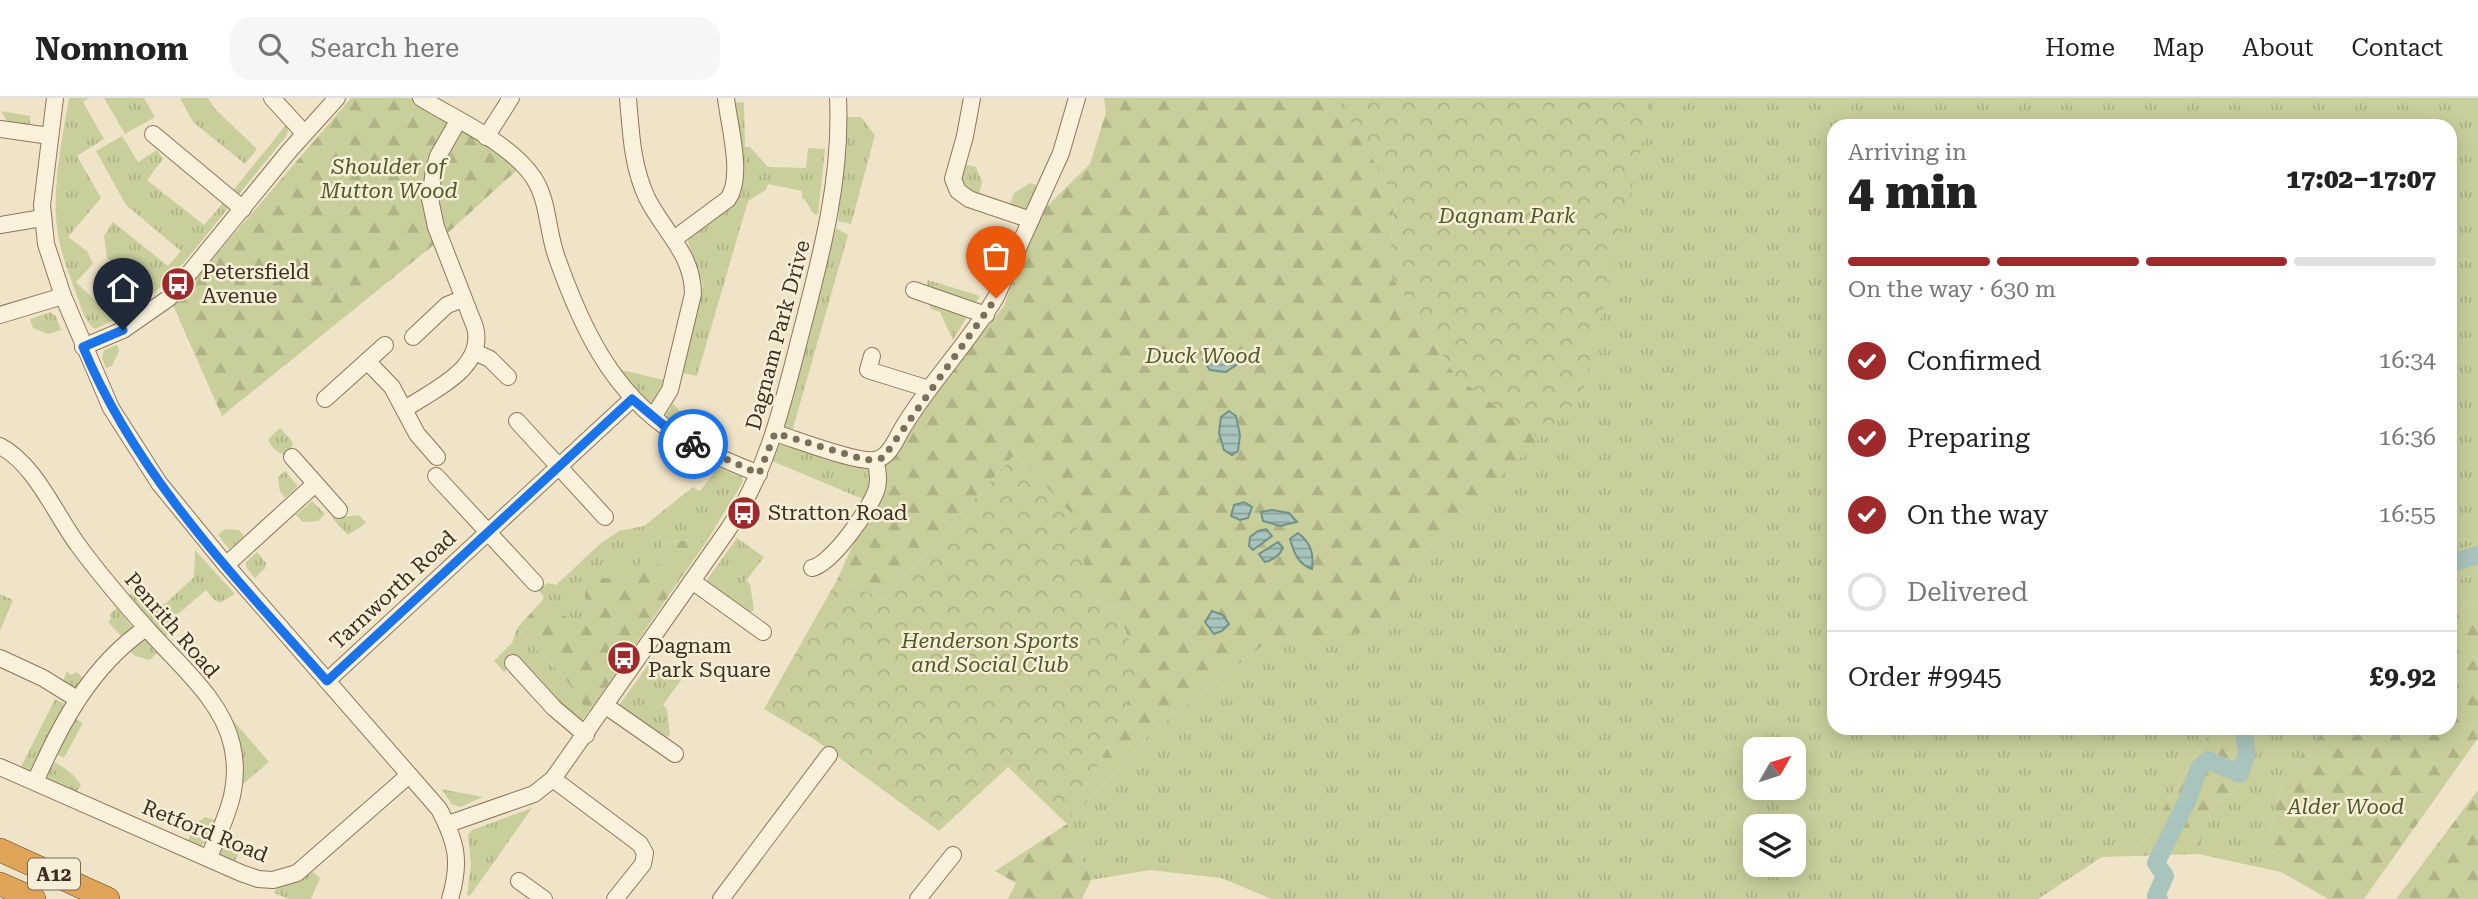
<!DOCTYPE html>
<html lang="en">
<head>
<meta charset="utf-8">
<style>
  body { margin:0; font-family:"Roboto Serif",serif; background:#f6f6f6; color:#222; height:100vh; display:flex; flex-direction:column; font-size:26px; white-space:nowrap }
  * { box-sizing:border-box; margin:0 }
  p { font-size:23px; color:#767676 }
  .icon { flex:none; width:38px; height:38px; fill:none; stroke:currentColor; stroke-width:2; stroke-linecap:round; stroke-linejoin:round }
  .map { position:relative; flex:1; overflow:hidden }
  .drawer { position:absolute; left:1827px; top:21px; width:630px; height:616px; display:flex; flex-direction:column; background:#fff; border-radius:21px; box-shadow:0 4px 18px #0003 }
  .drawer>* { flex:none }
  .needle { width:46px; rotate:51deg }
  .controls { position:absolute; left:1743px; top:639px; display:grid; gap:14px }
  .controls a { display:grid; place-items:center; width:63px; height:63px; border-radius:14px; background:#fff; box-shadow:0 4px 18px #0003; font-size:35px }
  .pin { position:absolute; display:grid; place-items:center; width:60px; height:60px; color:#fff; margin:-72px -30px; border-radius:50% 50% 50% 0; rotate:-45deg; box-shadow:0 0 7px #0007 }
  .pin .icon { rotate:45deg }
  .courier { position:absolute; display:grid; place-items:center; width:70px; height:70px; margin:-35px; border:5px solid #1a73e8; border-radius:50%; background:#fff; color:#222; box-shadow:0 2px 9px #0007 }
  .head em { font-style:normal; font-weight:800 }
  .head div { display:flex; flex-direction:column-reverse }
  .head { display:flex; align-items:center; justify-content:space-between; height:119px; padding:0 21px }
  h1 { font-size:46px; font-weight:800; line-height:52px }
  .bar { display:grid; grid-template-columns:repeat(4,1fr); gap:10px 7px; align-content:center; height:84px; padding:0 21px }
  .bar i { height:9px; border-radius:5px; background:#e0e0e0 }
  .bar .active { background:#9e2a2b }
  .bar p { grid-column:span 4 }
  .line { display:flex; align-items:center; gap:18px; padding:0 21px; border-top:2px solid #e0e0e0 }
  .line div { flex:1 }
  ol { padding:0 21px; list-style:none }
  li { display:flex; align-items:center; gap:21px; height:77px }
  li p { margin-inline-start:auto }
  li .icon { padding:7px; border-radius:50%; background:#9e2a2b; color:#fff; stroke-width:4 }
  li:last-child { color:#767676 }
  li i { width:38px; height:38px; border:4px solid #e0e0e0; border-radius:50% }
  header { display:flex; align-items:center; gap:42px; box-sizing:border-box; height:98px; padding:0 35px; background:#fff; border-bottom:2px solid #e0e0e0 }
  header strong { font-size:33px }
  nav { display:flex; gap:38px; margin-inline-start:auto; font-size:24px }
  .search { width:490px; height:63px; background:#f6f6f6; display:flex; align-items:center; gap:18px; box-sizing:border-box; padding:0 24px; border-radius:21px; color:#767676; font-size:26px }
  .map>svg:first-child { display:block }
</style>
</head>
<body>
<header>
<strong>Nomnom</strong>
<div class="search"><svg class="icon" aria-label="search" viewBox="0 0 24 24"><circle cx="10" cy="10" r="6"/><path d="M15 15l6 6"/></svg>Search here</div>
<nav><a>Home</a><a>Map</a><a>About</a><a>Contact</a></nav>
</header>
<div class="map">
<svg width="2478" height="801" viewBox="0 0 2478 801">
  <defs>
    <pattern id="grass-tufts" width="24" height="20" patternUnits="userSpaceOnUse" patternTransform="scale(1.75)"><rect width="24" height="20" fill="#c9cf9b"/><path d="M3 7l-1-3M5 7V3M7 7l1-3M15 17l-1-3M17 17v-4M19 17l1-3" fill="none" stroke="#aeb285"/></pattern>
    <pattern id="forest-firs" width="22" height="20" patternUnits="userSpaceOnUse" patternTransform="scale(1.75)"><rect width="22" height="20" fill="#c9cf9b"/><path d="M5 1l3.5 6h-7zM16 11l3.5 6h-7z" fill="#aeb285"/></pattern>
    <pattern id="park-crowns" width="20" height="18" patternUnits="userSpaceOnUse" patternTransform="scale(1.75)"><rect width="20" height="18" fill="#c9cf9b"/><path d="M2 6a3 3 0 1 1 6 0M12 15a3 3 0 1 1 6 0" fill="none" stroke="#aeb285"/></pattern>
    <pattern id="water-rules" width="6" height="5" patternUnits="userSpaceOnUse" patternTransform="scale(1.75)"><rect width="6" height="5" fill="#a9c4bc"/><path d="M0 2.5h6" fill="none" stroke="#8ba098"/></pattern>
  </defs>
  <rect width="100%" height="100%" fill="#f0e4c8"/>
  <g fill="url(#grass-tufts)" fill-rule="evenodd">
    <path d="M69,0H89L83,4L104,41L77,58L101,100L68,139L87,153L93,166L76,184L113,220L141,194L107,160L104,138L113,124L168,168L181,153L126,107L96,53L122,38L138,64L157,52L163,61L147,82L204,127L223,105L229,109C185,162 161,203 95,231C85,225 81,209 77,198C69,176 60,154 57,130C52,88 62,42 69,0Z"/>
    <path d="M104,0H144L155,19L125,36Z"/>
    <path d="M180,0H208L215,11L257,51L245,66L193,24Z"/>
    <path d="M1337,0H2478V444L2450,457V28H1834V630H2213L2134,758L2102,759L2038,801H1272L1221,780L1150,772L1091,782L1067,726L1151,635L1271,541L1389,532L1424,455L1538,341L1456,278L1394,98ZM1755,651H1794V690H1755ZM1755,728H1794V766H1755Z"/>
    <path d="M744,4L745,49H750L768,69L806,70L808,50L825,51L818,117L814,116L804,101H802V93L768,86L766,92L748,103L697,278L683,275L703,187L687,141L732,106L733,5Z"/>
    <path d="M1,13L30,18V29L9,27Z"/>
    <path d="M846,19H861L875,37L851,126L838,123Z"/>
    <path d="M286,27L288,31L287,37L240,95L233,97L231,95Z"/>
    <path d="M964,66L976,69L982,84L979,97L966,92L961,84Z"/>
    <path d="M1030,85L1039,88L1030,109L1023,112L1010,106L1014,95Z"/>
    <path d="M836,130L848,137L792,334L786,332L784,326Z"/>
    <path d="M928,182L980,198L953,242L940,214L931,211L925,191Z"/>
    <path d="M50,214L56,218L61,232L48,236L33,230L30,221Z"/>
    <path d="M117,247L119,253L112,268L106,270L102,260L104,252Z"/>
    <path d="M622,272L664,282L654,303L648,305L621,275Z"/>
    <path d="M673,305L689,325L687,333L667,319L666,316Z"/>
    <path d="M280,330L293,344L289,359C279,355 272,352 268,341Z"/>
    <path d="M784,342L877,369L870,404L772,363L778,348Z"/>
    <path d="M718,370L742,379L743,384L705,446L692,442L661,445L672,464L668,471L634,473L610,480H595L584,489L585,501L601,508V514L576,525L540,505L544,500L538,491L548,485L556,487L601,445L619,433L644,428L693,389L700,393Z"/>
    <path d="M285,373L298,388L285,400L280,393L278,379Z"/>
    <path d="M312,403L325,416L318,423L303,424L296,417Z"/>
    <path d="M338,416L342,419L359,417L366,425L348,437L332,420Z"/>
    <path d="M225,431L239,432L244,438L229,451L218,437Z"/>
    <path d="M737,440L764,459L746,483L750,486L754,512L747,517L704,486Z"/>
    <path d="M195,452L235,496L220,505L213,501L206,492L176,518L174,522L179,528L165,539L128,498L136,492L155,499L161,506H165L194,479Z"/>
    <path d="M257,454L266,465L265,470L255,480L246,469V464Z"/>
    <path d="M2478,475V503L2450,516V485Z"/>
    <path d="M0,496L13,502L0,533Z"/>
    <path d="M117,510L132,529L122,539L108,524L111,521L110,516Z"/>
    <path d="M517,530L565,580L583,607L569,623L513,566L504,574L494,563L512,545Z"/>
    <path d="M141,541L145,542L157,555L150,562L135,558L129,552Z"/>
    <path d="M653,560L682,581L663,607L667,611L670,637L665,640L617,610Z"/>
    <path d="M67,573L70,577L77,574L84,581L77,590L72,591L62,585Z"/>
    <path d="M55,601L63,605L64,608L32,671L28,672L21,669Z"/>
    <path d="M221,615L232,621L269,664L235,693Z"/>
    <path d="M74,620L83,625L64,660L54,655Z"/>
    <path d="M2259,630H2327L2284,677L2268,742L2281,774L2198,756L2209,714L2249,676Z"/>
    <path d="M51,662C63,669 73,674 81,687L77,694L48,681L45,677Z"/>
    <path d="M441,691L483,699L460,709L452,706Z"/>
    <path d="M532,710L470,798L467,797L471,767L468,737L472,732Z"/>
    <path d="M205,719L215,722L205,745L201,748L188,742L191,734L197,730L195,726Z"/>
    <path d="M225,742L234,746L239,755L235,763L221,757L220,753Z"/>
    <path d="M313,774L320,780L311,801H289L274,795L276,790L296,784Z"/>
  </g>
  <g fill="url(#forest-firs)">
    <path d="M351,0H421L514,57L517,72L441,141L222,318L173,207Z"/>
    <path d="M1104,0H1337L1394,98L1389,174L1456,278L1539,341L1424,455L1389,533L1271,541L1151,635L1067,726L1091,782L1082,801H1008L1016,785L995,773L1067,726L1124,617L1137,566L1118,512L1091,499L1073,418L1015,356L885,501L837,482L867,416L878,373L908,327L1004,208L1036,119L1090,66L1106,14Z"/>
    <path d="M692,442L705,446C661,506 622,570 577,629L569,623L583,607L565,580L517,530L540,505L576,524L601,514V508L585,501L584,489L595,480H609L619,472L634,473L645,459L668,471L672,464L661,445Z"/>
    <path d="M2478,444V475L2450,485V457Z"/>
    <path d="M2478,503V640L2364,801H2328L2281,774L2268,742L2284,677L2327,630H2450V516Z"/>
    <path d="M2213,630H2259L2249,676L2209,714L2198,756L2134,758Z"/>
    <path d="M2478,692V801H2396Z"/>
  </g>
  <g fill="url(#park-crowns)">
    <path d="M1337,0H1653L1582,298L1539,341L1456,278L1389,174L1394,98Z"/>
    <path d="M1015,356L1074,418L1091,499L1118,512L1138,566L1124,617L1067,726L1008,669L939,733L811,639L764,611L837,482L885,501Z"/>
  </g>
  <g fill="url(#water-rules)" stroke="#6f938a" stroke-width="2">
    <path d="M1225,250L1239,265L1226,274L1210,272L1203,262L1209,254Z"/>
    <path d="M1229,313L1236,318L1240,337L1238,353L1232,357L1224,352L1219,335L1221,319Z"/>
    <path d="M1244,404L1252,409L1248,420L1240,422L1231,418L1234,407Z"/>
    <path d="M1272,412L1289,415L1297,424L1280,428L1263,423L1261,414Z"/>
    <path d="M1266,431L1272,438L1253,452L1249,448L1250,439L1258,433Z"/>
    <path d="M1298,435C1311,445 1314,455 1312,471C1298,466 1294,455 1290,441Z"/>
    <path d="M1278,444L1283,450C1279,458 1273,462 1265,464L1259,456Z"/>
    <path d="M1212,513L1223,517L1229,526L1222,533L1214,536L1205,524Z"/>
  </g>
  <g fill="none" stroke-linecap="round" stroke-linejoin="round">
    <g stroke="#a9c4bc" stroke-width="18">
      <path d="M2450,465L2478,457"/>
      <path d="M2159,801L2156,798L2165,778L2156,765L2188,701L2199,670L2208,662L2240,676L2247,655L2243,630"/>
    </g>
    <g stroke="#8d765c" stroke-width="18">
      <g id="minor">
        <path d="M55,0L42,107L46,146L63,198L111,310L159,385L226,467L439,711C457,745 461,764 450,801"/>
        <path d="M272,0L304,35"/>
        <path d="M421,0C456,22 509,44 533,79C549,102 547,134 557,160C581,228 611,293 673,334C699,352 730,364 759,376"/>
        <path d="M628,0C631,35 632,68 647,100C664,134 693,156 693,196L670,292L653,319"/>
        <path d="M972,0L965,38L953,81L958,93L969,101L1031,122"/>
        <path d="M0,31L50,38"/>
        <path d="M153,36L243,111"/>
        <path d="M486,39L511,0"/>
        <path d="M0,127L42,120"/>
        <path d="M674,141L728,101C744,78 729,28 726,0"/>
        <path d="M914,192L986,217"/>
        <path d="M0,217L63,198"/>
        <path d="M413,239L447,207L463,201"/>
        <path d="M83,249L123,232L169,200L290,52L337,0"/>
        <path d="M475,254L490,261L508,279"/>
        <path d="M872,258L868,272L929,291"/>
        <path d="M367,263L392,289L417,336L437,359"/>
        <path d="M325,301L385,247"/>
        <path d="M405,311C433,292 486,270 475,229L436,129L430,101L434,72L438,58L458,23"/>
        <path d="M517,323L605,419"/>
        <path d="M775,335C795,341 857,365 874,362C889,360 895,343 902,331C929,285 968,246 996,199L1061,55L1077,0"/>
        <path d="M0,348C35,366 55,416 78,447C100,477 124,505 149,533C179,567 222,602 232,647C242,691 225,720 209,759"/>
        <path d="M292,359L339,412"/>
        <path d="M436,378L535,485"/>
        <path d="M226,467L315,386"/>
        <path d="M812,470C831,467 872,409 877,390C879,381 878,372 875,362"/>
        <path d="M692,483L763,534"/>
        <path d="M0,560L43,580L77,601"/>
        <path d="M513,565L554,610L586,637"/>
        <path d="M327,583L632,301"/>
        <path d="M606,608L675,656"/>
        <path d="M0,669L241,775L258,781L273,782L297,775L409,677"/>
        <path d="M553,681L640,746L645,755L643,766L615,801"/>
        <path d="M35,684C61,625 91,568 146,530"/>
        <path d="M448,726L534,696L553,681L727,433C768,373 783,305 801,235C821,158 842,81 838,0"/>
        <path d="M519,783L544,801"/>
        <path d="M721,801L829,657"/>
        <path d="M918,801L953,757"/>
      </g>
    </g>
    <g stroke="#5b4430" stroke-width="24">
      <g id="highway">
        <path d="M0,752L108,801"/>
        <path d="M0,786L34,801"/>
      </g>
    </g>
    <use href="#minor" stroke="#faf1dc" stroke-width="16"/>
    <use href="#highway" stroke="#e0a458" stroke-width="23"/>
  </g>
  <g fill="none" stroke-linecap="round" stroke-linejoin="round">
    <path stroke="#7c6e5b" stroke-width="7" stroke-dasharray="0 12.6" d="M693,346L759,376L775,335L866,362L883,360L996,200"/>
    <path stroke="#1a73e8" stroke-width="9" d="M123,232L83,249C137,379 235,479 327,583L632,301L673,335L693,346"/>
  </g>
  <defs>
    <g id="bus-disc" transform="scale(1.75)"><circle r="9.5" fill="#9e2a2b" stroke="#f7eed8"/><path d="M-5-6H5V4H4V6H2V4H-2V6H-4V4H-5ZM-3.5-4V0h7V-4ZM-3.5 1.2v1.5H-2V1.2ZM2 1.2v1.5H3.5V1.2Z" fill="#fff"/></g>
  </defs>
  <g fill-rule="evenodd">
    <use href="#bus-disc" x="178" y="186"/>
    <use href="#bus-disc" x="744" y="415"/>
    <use href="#bus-disc" x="624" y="560"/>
  </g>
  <g text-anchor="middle" stroke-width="5" stroke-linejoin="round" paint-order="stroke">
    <rect fill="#f7eed8" stroke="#756857" stroke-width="2" x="28" y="760.5" width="52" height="31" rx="5"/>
    <g font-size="19" font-weight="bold" fill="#3d2e20">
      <text x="54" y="783">A12</text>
    </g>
    <g font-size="21" font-style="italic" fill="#4d5a26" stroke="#f7eed8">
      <text x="389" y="76">Shoulder of<tspan x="389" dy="24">Mutton Wood</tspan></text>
      <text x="1507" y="125">Dagnam Park</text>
      <text x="1203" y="265">Duck Wood</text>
      <text x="990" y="550">Henderson Sports<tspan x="990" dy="24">and Social Club</tspan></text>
      <text x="2346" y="716">Alder Wood</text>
    </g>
    <g font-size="21" fill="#3d2e20" stroke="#f7eed8" text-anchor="start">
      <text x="202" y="181">Petersfield<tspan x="202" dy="24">Avenue</tspan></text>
      <text x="768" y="422">Stratton Road</text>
      <text x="648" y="555">Dagnam<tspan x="648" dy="24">Park Square</tspan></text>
    </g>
    <g font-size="21" fill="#3d2e20" stroke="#f7eed8">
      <text transform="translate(778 237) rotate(-75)" y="7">Dagnam Park Drive</text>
      <text transform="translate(393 492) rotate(-43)" y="7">Tarnworth Road</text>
      <text transform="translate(172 527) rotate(49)" y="7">Penrith Road</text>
      <text transform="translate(205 733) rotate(22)" y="7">Retford Road</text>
    </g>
  </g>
</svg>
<div class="controls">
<a><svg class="needle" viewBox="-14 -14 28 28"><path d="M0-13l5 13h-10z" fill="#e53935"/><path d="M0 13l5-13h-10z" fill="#767676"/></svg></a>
<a><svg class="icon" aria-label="layers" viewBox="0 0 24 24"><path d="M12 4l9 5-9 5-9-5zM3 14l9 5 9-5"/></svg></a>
</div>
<div class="pin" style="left:996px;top:200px;background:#ea580c"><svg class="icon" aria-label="bag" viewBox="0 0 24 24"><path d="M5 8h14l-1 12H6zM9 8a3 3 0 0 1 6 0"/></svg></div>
<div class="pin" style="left:123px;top:232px;background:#1f2937"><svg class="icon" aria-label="home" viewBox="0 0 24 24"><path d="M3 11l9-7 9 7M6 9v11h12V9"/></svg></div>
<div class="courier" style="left:693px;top:346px"><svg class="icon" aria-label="bike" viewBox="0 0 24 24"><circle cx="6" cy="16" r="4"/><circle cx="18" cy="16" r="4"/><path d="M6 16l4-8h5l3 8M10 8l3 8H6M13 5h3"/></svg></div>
<section class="drawer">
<div class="head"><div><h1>4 min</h1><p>Arriving in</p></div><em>17:02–17:07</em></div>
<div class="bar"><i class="active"></i><i class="active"></i><i class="active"></i><i></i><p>On the way · 630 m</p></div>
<ol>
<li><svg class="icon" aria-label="check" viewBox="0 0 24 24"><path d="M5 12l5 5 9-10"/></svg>Confirmed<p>16:34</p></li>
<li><svg class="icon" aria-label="check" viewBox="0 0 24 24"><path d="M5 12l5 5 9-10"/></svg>Preparing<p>16:36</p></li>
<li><svg class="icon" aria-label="check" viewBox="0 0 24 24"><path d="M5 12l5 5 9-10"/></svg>On the way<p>16:55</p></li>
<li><i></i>Delivered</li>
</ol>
<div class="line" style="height:91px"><div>Order #9945</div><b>£9.92</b></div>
</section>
</div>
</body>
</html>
